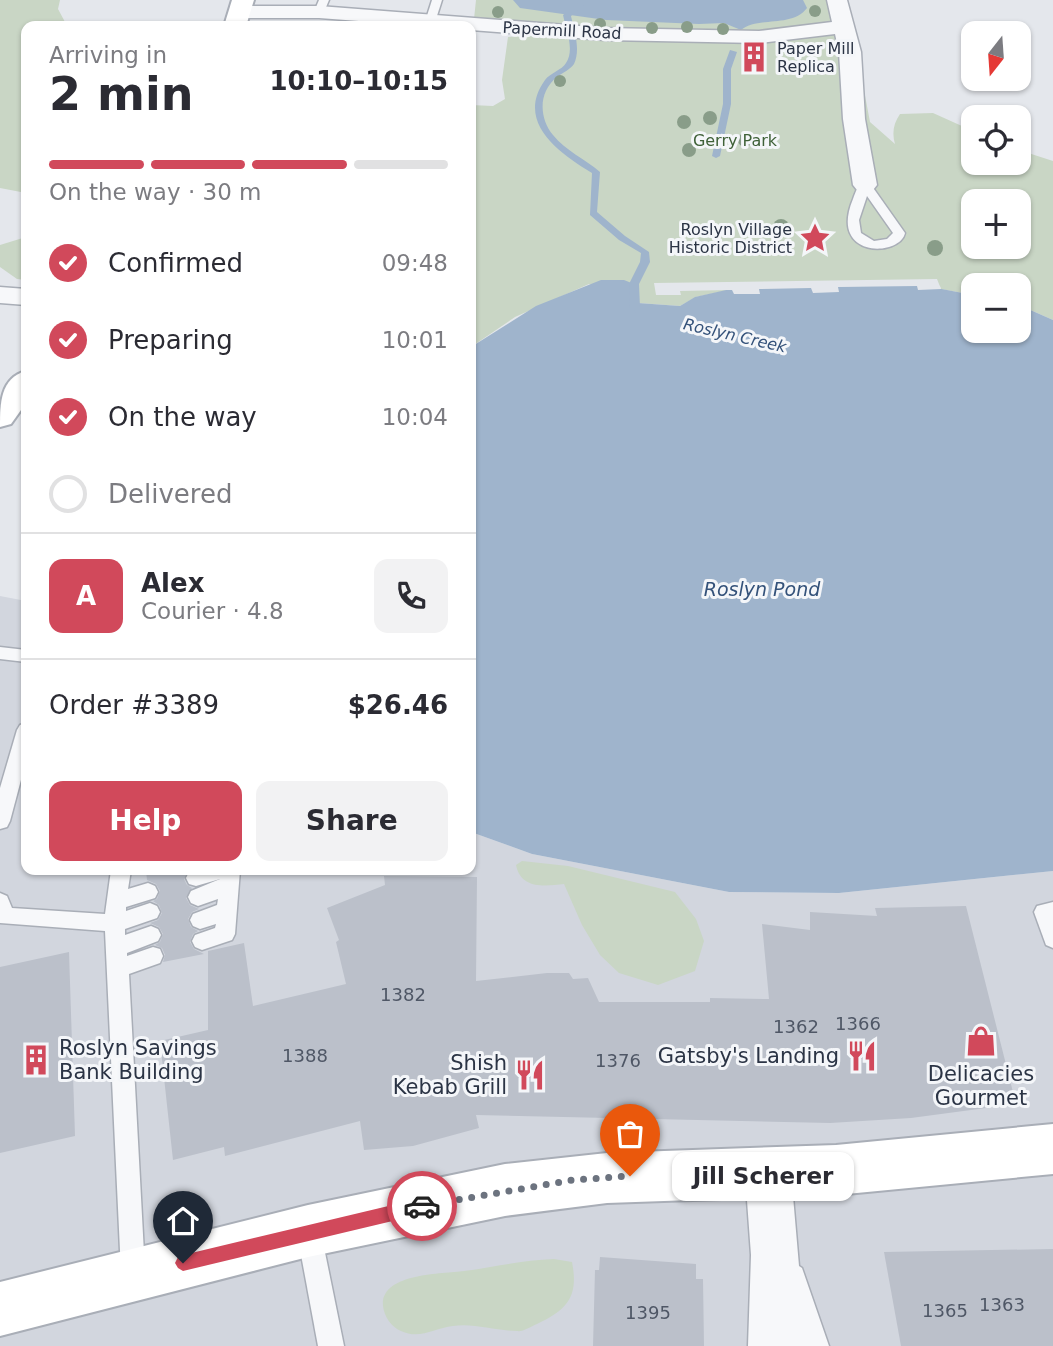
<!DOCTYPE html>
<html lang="en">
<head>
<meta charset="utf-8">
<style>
  body { margin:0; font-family:"DejaVu Sans",sans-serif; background:#f2f2f3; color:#2b2b33; height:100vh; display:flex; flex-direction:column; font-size:26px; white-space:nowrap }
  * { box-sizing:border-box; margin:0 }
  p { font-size:23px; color:#7c7c81 }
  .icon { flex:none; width:38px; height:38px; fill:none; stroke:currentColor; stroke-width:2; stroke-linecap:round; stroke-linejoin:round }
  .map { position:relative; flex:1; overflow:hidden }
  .details { position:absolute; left:21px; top:21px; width:455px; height:854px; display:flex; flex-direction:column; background:#fff; border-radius:14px; box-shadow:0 2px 5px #0004 }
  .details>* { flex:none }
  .needle { width:46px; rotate:197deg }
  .controls { position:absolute; left:961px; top:21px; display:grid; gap:14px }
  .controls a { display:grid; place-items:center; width:70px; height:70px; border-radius:14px; background:#fff; box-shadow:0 2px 5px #0004; font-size:35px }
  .pin { position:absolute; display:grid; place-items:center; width:60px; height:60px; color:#fff; margin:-72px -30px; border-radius:50% 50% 50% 0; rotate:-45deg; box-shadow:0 0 7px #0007 }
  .pin .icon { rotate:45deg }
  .courier { position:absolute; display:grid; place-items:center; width:70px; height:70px; margin:-35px; border:5px solid #d1495b; border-radius:50%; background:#fff; color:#222; box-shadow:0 2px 9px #0007 }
  .bubble { position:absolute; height:49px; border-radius:14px; background:#fff; box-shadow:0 2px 5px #0004; font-size:23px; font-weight:800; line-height:49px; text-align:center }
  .head em { font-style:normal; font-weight:800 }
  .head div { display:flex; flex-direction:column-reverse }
  .head { display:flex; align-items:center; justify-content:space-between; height:119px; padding:0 28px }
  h1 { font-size:46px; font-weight:800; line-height:52px }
  .bar { display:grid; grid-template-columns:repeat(4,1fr); gap:10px 7px; align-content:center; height:84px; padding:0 28px }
  .bar i { height:9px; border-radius:5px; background:#e1e1e2 }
  .bar .on { background:#d1495b }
  .bar p { grid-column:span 4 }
  .line { display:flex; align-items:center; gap:18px; padding:0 28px; border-top:2px solid #e1e1e2 }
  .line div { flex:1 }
  .round { display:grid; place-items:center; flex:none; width:74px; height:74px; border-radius:14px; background:#f2f2f3 }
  ol { padding:0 28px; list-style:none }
  li { display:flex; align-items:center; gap:21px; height:77px }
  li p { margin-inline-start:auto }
  li .icon { padding:7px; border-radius:50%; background:#d1495b; color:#fff; stroke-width:4 }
  li:last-child { color:#7c7c81 }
  li i { width:38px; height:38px; border:4px solid #e1e1e2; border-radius:50% }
  .button { display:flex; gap:14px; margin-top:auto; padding:14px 28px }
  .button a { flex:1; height:80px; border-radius:14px; background:#d1495b; color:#fff; font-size:28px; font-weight:800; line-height:80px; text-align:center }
  .button a+a { background:#f2f2f3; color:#2b2b33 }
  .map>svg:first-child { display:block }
</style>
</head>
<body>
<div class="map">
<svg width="1053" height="1346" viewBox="0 0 1053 1346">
  <rect width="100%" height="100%" fill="#e4e7ec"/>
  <path fill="#d2d6de" d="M0,596L26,601V870H471V832L532,854L729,892L839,893L1053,871V1346H0Z"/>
  <g fill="#c9d6c5" fill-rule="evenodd">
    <path d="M0,0H60L58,9L65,22L72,26H26V193L0,188Z"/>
    <path d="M476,0H847L870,122L895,144C892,134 893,124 900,114L933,113L973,131V163H1018L1019,150L1053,161V320L1019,305L1018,285H973V295L941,289L937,279L654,283L656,295H681L680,291L729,290L696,297L680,306L638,303L589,284L515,317L471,347V105L493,106L505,99L502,80L508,37L530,35L533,26L474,19ZM973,201H1018V247H973Z"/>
    <path d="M26,237V280L17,279L0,267V245Z"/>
    <path d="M522,861L568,866L675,892L696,919L704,941L695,971L658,985L619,973L600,955L582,925L564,884C546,886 521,890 516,865Z"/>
    <path d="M554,1259L572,1262C579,1297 567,1310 537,1324C530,1327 523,1332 517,1331C495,1331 475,1323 453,1326C434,1328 420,1340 401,1331C391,1327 384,1316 383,1306C380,1273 442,1274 464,1271C495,1267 523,1260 554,1259Z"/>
  </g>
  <g fill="#9fb4cc">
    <path d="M513,0H803L807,8C792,28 759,16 741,30L724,23L699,24L606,20L520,8Z"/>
    <path d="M601,280H624L634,284L637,290L632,299L638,303L680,306L695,297L735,288L921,285L973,295V331H1018L1019,305L1053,320V871L839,893L729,892L532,854L471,832V347L536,306Z"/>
  </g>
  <path fill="#e4e7ec" d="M921,282L940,286L941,289L918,290L917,286L838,287L839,292L813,293L811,288L759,289L760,294H734L732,290H719L735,284Z"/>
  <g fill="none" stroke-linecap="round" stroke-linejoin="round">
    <g fill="#9fb4cc" fill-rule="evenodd">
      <path d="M583,0H590L571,16C574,30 581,49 574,64C571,69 562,73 557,77C538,92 539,118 553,135C566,151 585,159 600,172L597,212L625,236L649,252L650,262L639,284L640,307L645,312L640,315L630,308L629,284L640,262L641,253L619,240L590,215L592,173C559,153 515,122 545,80C550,73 562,70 566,63C575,50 566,29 563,15Z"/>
      <path d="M730,50L737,52L731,69V104L720,156L716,158L712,156L723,104V69Z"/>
    </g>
  </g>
  <g fill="#bbc0ca">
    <path d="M146,870H188L184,879L187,885L192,888L186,898L190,905L199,909L192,912L188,919L191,927L198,931L193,934L190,942L194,949L204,954L163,962L165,955L162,948L155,945L160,942L163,934L159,927L150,923L158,920L162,913L159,905L153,901L157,899L160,891L156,884L147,880Z"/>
    <path d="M384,876L477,877L476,981L547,973H569L573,979L588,978L599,1002H710V998L769,999L762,924L810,930V912L877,916L875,908L966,906L1016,1104L911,1118L830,1123L476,1115L479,1128L413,1146L364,1150L360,1121L225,1156L224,1147L173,1160L160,1041L208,1030V951L244,943L253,1006L346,984L336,942L339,940L327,908L385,885Z"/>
    <path d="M69,952L75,1136L0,1153V967Z"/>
    <path d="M1053,1249V1346H901L884,1252Z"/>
    <path d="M600,1257L696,1264V1279H703L704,1346H593L595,1270H599Z"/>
  </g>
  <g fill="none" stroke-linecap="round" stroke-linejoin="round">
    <g stroke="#a9aeb7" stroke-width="3">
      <g id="lane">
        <path d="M319,0H329L324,12L319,15L314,12Z"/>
        <path d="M432,0H442L436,19L431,22L426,19Z"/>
        <path d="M865,181L869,182L905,233C900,257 828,259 853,199C856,191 858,184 865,181ZM867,196L893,233L887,239L874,241L861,233L859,220Z"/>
        <path d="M0,647L26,650V662L0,659Z"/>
        <path d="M26,723V761L10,821L7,827L0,829V788L17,730L20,725Z"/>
        <path d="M111,870H131L128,889L148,883L155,886L158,892L155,898L126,907V911L150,903L157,906L160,912L157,918L125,929V935L151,926L158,929L161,935L158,941L127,953V956L153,947L160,949L163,956L160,963L129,974L145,1272L142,1281L133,1284L124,1281L121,1272L105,931L0,923V893L7,896L12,908L105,914Z"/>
        <path d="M195,870H240L235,934L232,940L202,950L195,947L192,941L195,935L215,928L216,924L200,929L193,926L190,920L193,914L217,905L218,899L198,906L191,903L188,897L191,891L220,879L196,886L189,884L186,878L189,872Z"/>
        <path d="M1053,902V948L1046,945L1034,912L1037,906Z"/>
        <path d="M309,1221L317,1225L321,1233L344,1346H318L297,1233L301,1225Z"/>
      </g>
    </g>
    <g stroke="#a9aeb7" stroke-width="3">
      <g id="street">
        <path d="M827,0H847L861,52L865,119L877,185L873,190L865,192L857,190L853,185L843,119L839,52L835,34L759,43L605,40L471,30V26H425L319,18H239L232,16L229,12L232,8L239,6H319L605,28L759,31L832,22Z"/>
        <path d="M0,287L26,289V305L0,303Z"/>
        <path d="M768,1150L784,1157L791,1173L799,1266L802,1268L829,1346H748L751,1255L745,1173L752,1157Z"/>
      </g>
    </g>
    <g stroke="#a9aeb7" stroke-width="4">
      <g id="secondary">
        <path d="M232,0H254L246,26H224Z"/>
        <path d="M26,371V403L11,424L0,427C0,404 0,378 26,371Z"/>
        <path d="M1053,1124V1174L836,1195L607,1203L505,1216L308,1257L0,1336V1282L308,1205L505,1164L607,1153L836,1145Z"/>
      </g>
    </g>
    <use href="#lane" fill="#f7f8fa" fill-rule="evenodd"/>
    <use href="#street" fill="#f7f8fa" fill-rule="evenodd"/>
    <use href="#secondary" fill="#fff" fill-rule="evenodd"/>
  </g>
  <g fill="#899d89">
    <circle cx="815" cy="11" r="6"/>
    <circle cx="498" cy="12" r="6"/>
    <circle cx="600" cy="24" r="6"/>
    <circle cx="687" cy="27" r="6"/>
    <circle cx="652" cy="28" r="6"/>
    <circle cx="723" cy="29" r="6"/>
    <circle cx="560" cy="81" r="6"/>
    <circle cx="710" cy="118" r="7"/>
    <circle cx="684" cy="122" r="7"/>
    <circle cx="745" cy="140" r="7"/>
    <circle cx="689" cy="150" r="7"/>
    <circle cx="781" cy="227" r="8"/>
    <circle cx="935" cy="248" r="8"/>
  </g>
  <path fill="#d1495b" d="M422,1198L428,1201L430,1206L428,1211L422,1214L183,1271L178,1268L175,1263L178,1257L183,1255Z"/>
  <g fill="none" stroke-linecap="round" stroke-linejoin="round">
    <path stroke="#6c737f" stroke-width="7" stroke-dasharray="0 12.6" d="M422,1206L573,1180L630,1176"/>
  </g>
  <defs>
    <g id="building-bare" transform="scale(2.415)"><path d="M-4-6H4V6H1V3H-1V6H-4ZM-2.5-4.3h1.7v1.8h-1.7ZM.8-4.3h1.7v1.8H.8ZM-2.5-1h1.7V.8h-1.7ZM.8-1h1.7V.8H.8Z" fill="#d1495b" stroke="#f4f6f9" stroke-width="2.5" paint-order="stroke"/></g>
    <g id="sight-bare" transform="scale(2.415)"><path d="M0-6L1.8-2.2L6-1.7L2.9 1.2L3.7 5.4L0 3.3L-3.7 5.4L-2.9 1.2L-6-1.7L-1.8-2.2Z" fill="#d1495b" stroke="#f4f6f9" stroke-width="2.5" paint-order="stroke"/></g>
    <g id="shop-bare" transform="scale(2.415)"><path d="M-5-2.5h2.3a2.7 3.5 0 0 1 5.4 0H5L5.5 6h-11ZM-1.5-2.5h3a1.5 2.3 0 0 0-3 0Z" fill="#d1495b" stroke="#f4f6f9" stroke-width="2.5" paint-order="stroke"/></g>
    <g id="restaurant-bare" transform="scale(2.415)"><path d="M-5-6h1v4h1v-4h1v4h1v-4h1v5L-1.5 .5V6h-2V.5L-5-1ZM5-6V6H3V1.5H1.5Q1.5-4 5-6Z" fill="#d1495b" stroke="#f4f6f9" stroke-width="2.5" paint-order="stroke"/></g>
  </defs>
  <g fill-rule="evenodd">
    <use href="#building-bare" x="754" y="57"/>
    <use href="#sight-bare" x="815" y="238"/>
    <use href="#shop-bare" x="981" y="1041"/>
    <use href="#restaurant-bare" x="862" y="1056"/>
    <use href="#building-bare" x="36" y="1060"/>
    <use href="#restaurant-bare" x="530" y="1075"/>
  </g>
  <g text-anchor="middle" stroke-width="6" stroke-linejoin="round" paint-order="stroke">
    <g font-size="16" fill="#2b3445" stroke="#f4f6f9">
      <text transform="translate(562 30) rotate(3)" y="6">Papermill Road</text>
    </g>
    <g font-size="16" fill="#2b3445" stroke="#f4f6f9" text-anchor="start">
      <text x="777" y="54">Paper Mill<tspan x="777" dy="18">Replica</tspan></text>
      <text x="792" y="235" text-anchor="end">Roslyn Village<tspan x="792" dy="18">Historic District</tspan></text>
    </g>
    <g font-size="16" fill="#3f6138" stroke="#f4f6f9">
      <text x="735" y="146">Gerry Park</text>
    </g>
    <g font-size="16" font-style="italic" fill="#34527a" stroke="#f4f6f9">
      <text transform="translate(735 335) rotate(13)" y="6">Roslyn Creek</text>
    </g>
    <g font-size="18" fill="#4f5766">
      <text x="403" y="1001">1382</text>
      <text x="858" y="1030">1366</text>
      <text x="796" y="1033">1362</text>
      <text x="305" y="1062">1388</text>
      <text x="618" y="1067">1376</text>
      <text x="1002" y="1311">1363</text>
      <text x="945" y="1317">1365</text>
      <text x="648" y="1319">1395</text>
    </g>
    <g font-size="19" font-style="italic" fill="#34527a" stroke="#f4f6f9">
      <text x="762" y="596">Roslyn Pond</text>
    </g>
    <g font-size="21" fill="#2b3445" stroke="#f4f6f9" text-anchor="end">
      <text x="59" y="1055" text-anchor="start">Roslyn Savings<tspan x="59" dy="24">Bank Building</tspan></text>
      <text x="839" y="1063">Gatsby's Landing</text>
      <text x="507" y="1070">Shish<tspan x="507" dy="24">Kebab Grill</tspan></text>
      <text x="981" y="1081" text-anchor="middle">Delicacies<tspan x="981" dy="24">Gourmet</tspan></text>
    </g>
  </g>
</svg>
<div class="controls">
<a><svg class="needle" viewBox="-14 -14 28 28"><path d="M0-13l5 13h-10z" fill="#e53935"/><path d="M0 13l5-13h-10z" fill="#7c7c81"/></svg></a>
<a><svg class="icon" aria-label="locate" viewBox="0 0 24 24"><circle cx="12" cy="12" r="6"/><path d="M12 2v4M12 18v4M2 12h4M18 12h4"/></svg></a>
<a>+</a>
<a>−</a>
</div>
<div class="pin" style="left:630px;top:1176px;background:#ea580c"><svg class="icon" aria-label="bag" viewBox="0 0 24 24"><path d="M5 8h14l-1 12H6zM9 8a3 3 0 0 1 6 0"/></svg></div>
<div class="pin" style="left:183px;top:1263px;background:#1f2937"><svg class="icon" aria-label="home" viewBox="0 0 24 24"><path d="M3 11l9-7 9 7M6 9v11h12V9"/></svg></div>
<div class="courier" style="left:422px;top:1206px"><svg class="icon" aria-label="car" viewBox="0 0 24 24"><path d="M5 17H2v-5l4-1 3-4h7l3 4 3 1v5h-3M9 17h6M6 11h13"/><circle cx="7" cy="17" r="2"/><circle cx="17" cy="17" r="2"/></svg></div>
<div class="bubble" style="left:672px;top:1152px;width:182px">Jill Scherer</div>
<section class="details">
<div class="head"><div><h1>2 min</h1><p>Arriving in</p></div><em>10:10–10:15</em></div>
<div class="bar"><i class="on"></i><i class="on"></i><i class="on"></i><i></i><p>On the way · 30 m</p></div>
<ol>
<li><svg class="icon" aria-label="check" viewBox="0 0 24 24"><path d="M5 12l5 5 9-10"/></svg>Confirmed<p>09:48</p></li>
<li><svg class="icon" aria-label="check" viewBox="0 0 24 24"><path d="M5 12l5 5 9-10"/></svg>Preparing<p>10:01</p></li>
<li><svg class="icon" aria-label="check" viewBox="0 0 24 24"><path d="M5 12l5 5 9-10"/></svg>On the way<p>10:04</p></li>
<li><i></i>Delivered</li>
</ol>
<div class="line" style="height:126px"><b class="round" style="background:#d1495b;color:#fff">A</b><div><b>Alex</b><p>Courier · 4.8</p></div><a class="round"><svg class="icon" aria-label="phone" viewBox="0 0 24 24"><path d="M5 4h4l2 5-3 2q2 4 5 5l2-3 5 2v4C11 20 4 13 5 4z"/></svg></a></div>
<div class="line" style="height:91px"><div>Order #3389</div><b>$26.46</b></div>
<div class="button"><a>Help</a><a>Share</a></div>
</section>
</div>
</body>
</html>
